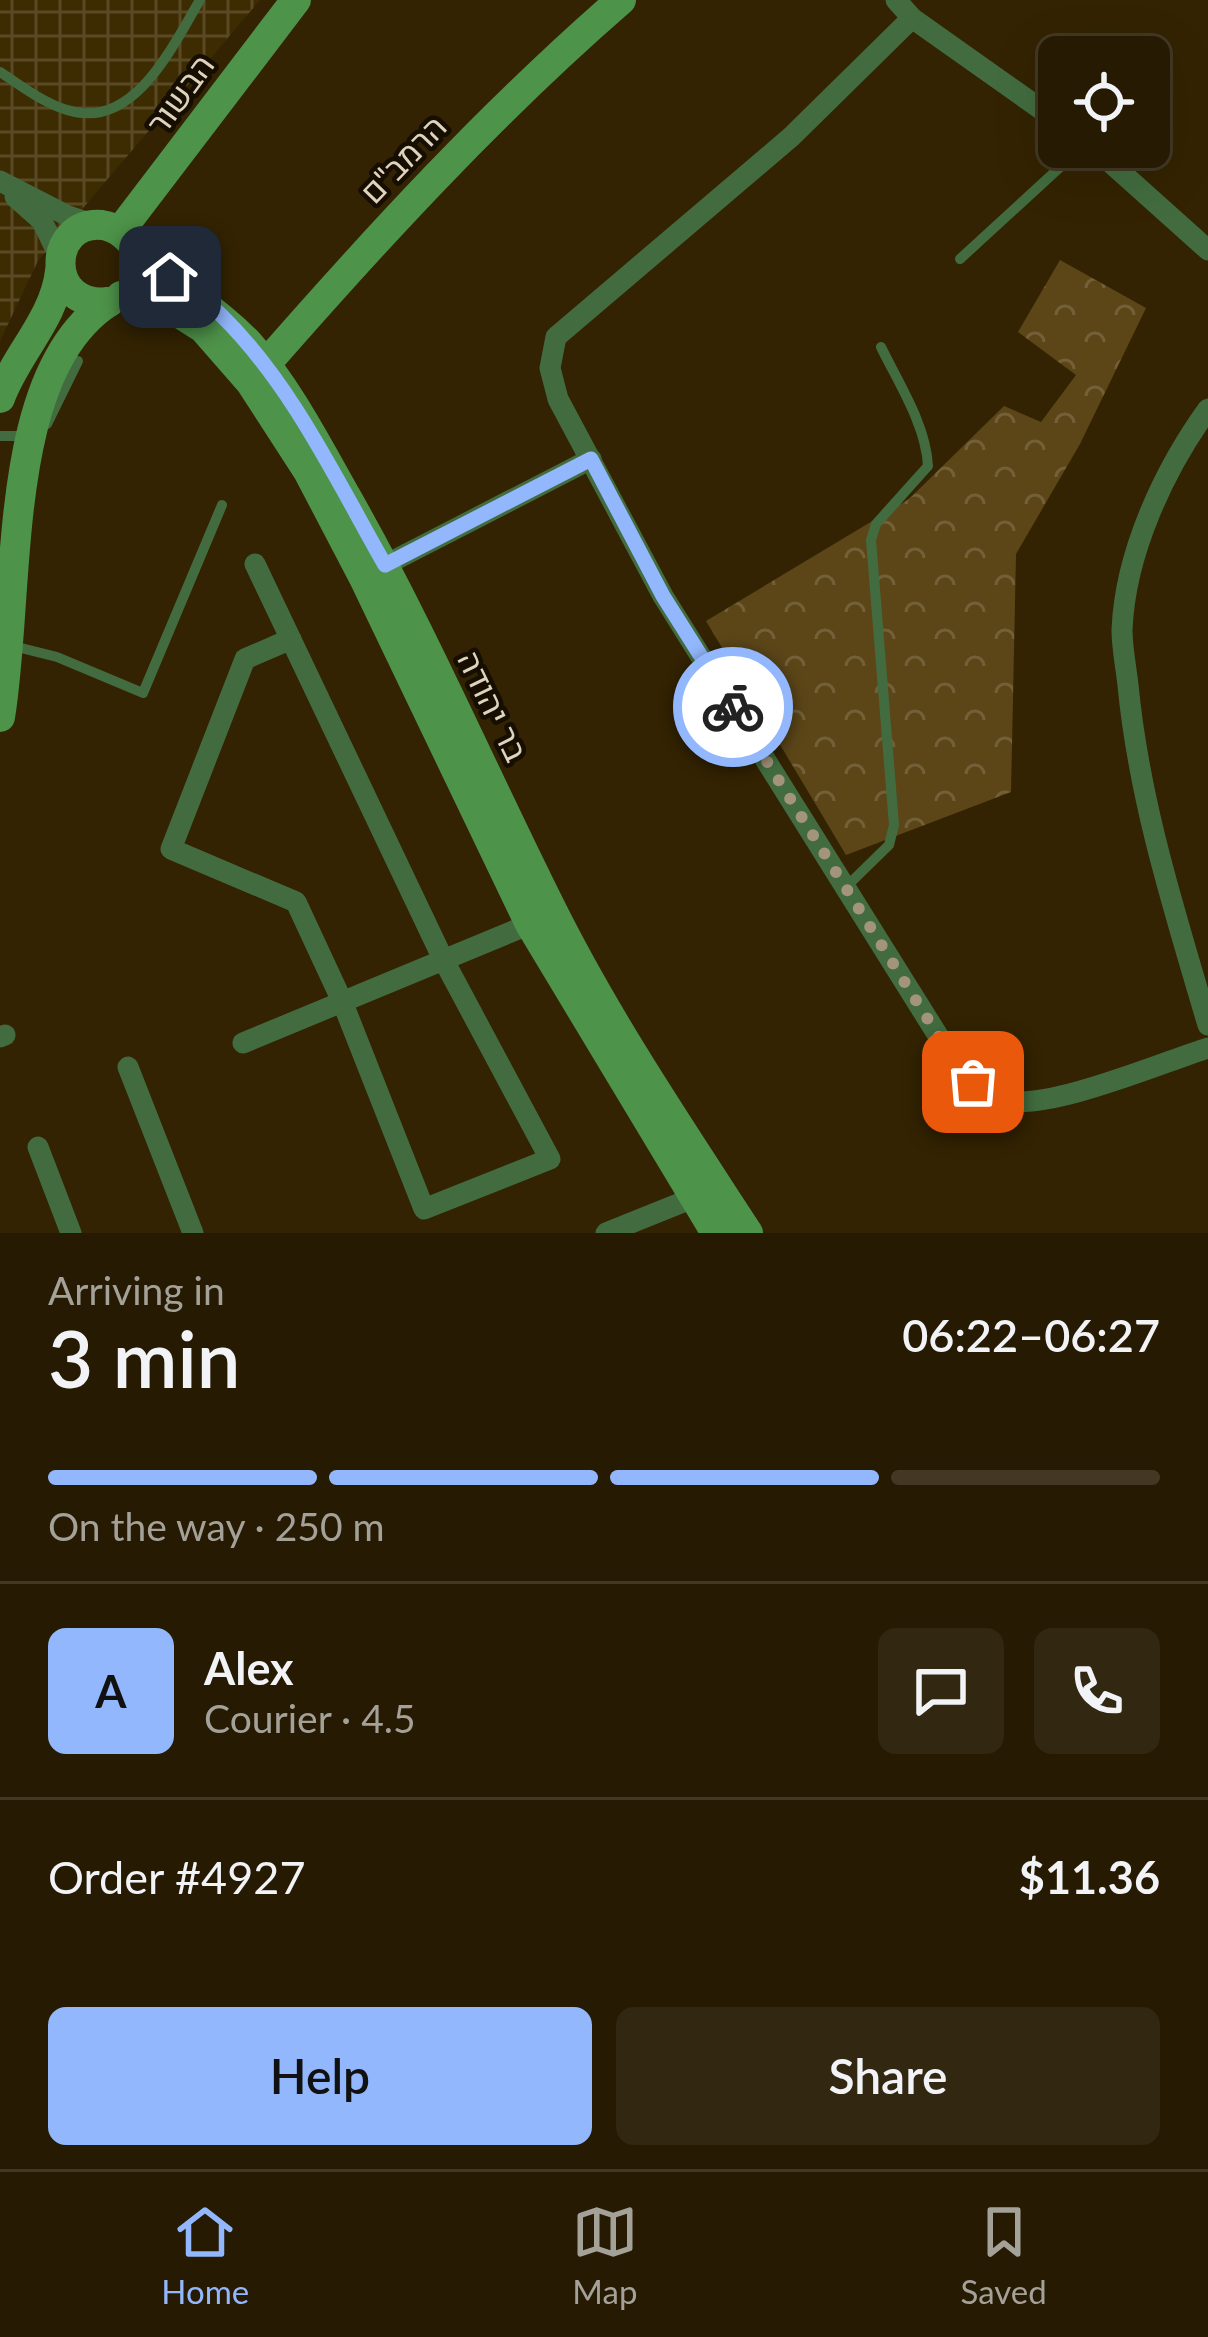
<!DOCTYPE html>
<html lang="en">
<head>
<meta charset="utf-8">
<style>
  body { margin:0; font-family:Lato,Heebo,sans-serif; background:#322711; color:#f1f3f6; height:100vh; display:flex; flex-direction:column; font-size:45px; white-space:nowrap }
  * { box-sizing:border-box; margin:0 }
  p { font-size:39px; color:#a4a199 }
  .icon { flex:none; width:66px; height:66px; fill:none; stroke:currentColor; stroke-width:2; stroke-linecap:round; stroke-linejoin:round }
  .map { position:relative; height:1233px; overflow:hidden }
  .side { display:flex; flex-direction:column; background:#261a02; flex:1 }
  .side>* { flex:none }
  .tools { position:absolute; left:1038px; top:36px; display:grid; gap:24px }
  .tools a { display:grid; place-items:center; width:132px; height:132px; border-radius:18px; background:#261a02; box-shadow:0 12px 48px #0002,0 0 0 3px #423824; font-size:60px }
  .pin { position:absolute; display:grid; place-items:center; width:102px; height:102px; color:#fff; margin:-51px; border-radius:24px; box-shadow:0 6px 18px #0006 }
  .courier { position:absolute; display:grid; place-items:center; width:120px; height:120px; margin:-60px; border:9px solid #93b7fd; border-radius:50%; background:#fff; color:#222; box-shadow:0 3px 15px #0007 }
  .head em { font-style:normal; font-weight:600 }
  .head div { display:flex; flex-direction:column-reverse }
  .head { display:flex; align-items:center; justify-content:space-between; height:204px; padding:0 48px }
  h1 { font-size:78px; font-weight:600; line-height:90px }
  .bar { display:grid; grid-template-columns:repeat(4,1fr); gap:18px 12px; align-content:center; height:144px; padding:0 48px }
  .bar i { height:15px; border-radius:9px; background:#423824 }
  .bar .selected { background:#93b7fd }
  .bar p { grid-column:span 4 }
  .line { display:flex; align-items:center; gap:30px; padding:0 48px; border-top:3px solid #423824 }
  .line div { flex:1 }
  .round { display:grid; place-items:center; flex:none; width:126px; height:126px; border-radius:18px; background:#322711 }
  .action { display:flex; gap:24px; margin-top:auto; padding:24px 48px }
  .action a { flex:1; height:138px; border-radius:18px; background:#93b7fd; color:#111; font-size:48px; font-weight:600; line-height:138px; text-align:center }
  .action a+a { background:#322711; color:#f1f3f6 }
  .tab-bar { display:flex; justify-content:space-around; align-items:center; height:168px; border-top:3px solid #423824; background:#261a02; font-size:33px; color:#a4a199 }
  .tab-bar a { display:grid; justify-items:center; gap:6px }
  .tab-bar .selected { color:#93b7fd }
  .map>svg:first-child { display:block }
</style>
</head>
<body>
<div class="map">
<svg width="1208" height="1233" viewBox="0 0 1208 1233">
  <defs>
    <pattern id="industrial-grid" width="8" height="8" patternUnits="userSpaceOnUse" patternTransform="scale(3)"><rect width="8" height="8" fill="#3d2b02"/><path d="M0 4h8M4 0v8" fill="none" stroke="#594925"/></pattern>
    <pattern id="forest-crowns" width="20" height="18" patternUnits="userSpaceOnUse" patternTransform="scale(3)"><rect width="20" height="18" fill="#5c4618"/><path d="M2 6a3 3 0 1 1 6 0M12 15a3 3 0 1 1 6 0" fill="none" stroke="#736038"/></pattern>
  </defs>
  <rect width="100%" height="100%" fill="#332302"/>
  <path fill="url(#industrial-grid)" d="M0,0H260L38,261L0,341Z"/>
  <path fill="url(#forest-crowns)" d="M1060,260L1146,308L1080,444L1016,554L1011,792L846,855L706,621L909,499L1004,406L1041,422L1076,375L1018,332Z"/>
  <g fill="none" stroke-linecap="round" stroke-linejoin="round">
    <g stroke="#426c3f" stroke-width="10">
      <path d="M0,72C22,86 48,107 75,112C137,125 174,43 200,0"/>
      <path d="M960,259L1082,147"/>
      <path d="M47,424L78,361"/>
      <path d="M0,436H27"/>
      <path d="M9,645L57,657L143,693L222,505"/>
      <path d="M847,886L889,845L894,825L871,540L876,524L928,466C926,425 899,384 881,347"/>
    </g>
    <g stroke="#426c3f" stroke-width="21">
      <path d="M896,0L912,18L1059,122"/>
      <path d="M912,18L791,137L556,337L550,368L558,399L663,596L947,1050C963,1069 978,1090 1002,1099C1042,1114 1163,1062 1208,1048"/>
      <path d="M1093,147L1208,250"/>
      <path d="M0,181L68,216L95,225"/>
      <path d="M15,197L42,221L60,258"/>
      <path d="M1208,409C1164,470 1125,553 1122,630C1122,648 1126,667 1128,685C1139,801 1175,913 1208,1025"/>
      <path d="M255,564L443,959L550,1159L424,1209L342,1001L296,902L171,849L245,659L291,639"/>
      <path d="M385,565L591,459"/>
      <path d="M0,1037L5,1035"/>
      <path d="M243,1043L530,924"/>
      <path d="M128,1067L193,1233"/>
      <path d="M38,1147L71,1233"/>
      <path d="M606,1233L693,1198"/>
    </g>
    <g stroke="#4e934a" stroke-width="30">
      <path d="M120,231L296,0"/>
      <path d="M121,296L156,298L203,328L251,383L308,471L364,578L530,924L716,1233"/>
      <path d="M109,302C44,309 47,220 102,225C125,228 135,249 151,263C183,292 219,312 249,344C288,388 318,447 347,498C422,630 482,770 550,906C606,1019 679,1127 748,1233"/>
      <path d="M250,372L265,365C377,237 492,112 621,0"/>
      <path d="M0,398C16,354 55,318 60,271"/>
      <path d="M0,717C21,589 0,372 109,302"/>
    </g>
  </g>
  <g fill="none" stroke-linecap="round" stroke-linejoin="round">
    <path stroke="#a3957c" stroke-width="12" stroke-dasharray="0 21.6" d="M733,707L947,1050L973,1082"/>
    <path stroke="#93b7fd" stroke-width="15" d="M170,277C187,289 207,301 222,316C292,385 337,481 385,565L591,459L663,596L733,707"/>
  </g>
  <g text-anchor="middle" stroke-width="9" stroke-linejoin="round" paint-order="stroke">
    <g font-size="33" fill="#dfd3bd" stroke="#160e01">
      <text transform="translate(180 94) rotate(-54)" y="12">הבשור</text>
      <text transform="translate(403 159) rotate(-46)" y="12">הרמב"ם</text>
      <text transform="translate(493 706) rotate(64)" y="12">בר יהודה</text>
    </g>
  </g>
</svg>
<div class="tools">
<a><svg class="icon" aria-label="locate" viewBox="0 0 24 24"><circle cx="12" cy="12" r="6"/><path d="M12 2v4M12 18v4M2 12h4M18 12h4"/></svg></a>
</div>
<div class="pin" style="left:973px;top:1082px;background:#ea580c"><svg class="icon" aria-label="bag" viewBox="0 0 24 24"><path d="M5 8h14l-1 12H6zM9 8a3 3 0 0 1 6 0"/></svg></div>
<div class="pin" style="left:170px;top:277px;background:#1f2937"><svg class="icon" aria-label="home" viewBox="0 0 24 24"><path d="M3 11l9-7 9 7M6 9v11h12V9"/></svg></div>
<div class="courier" style="left:733px;top:707px"><svg class="icon" aria-label="bike" viewBox="0 0 24 24"><circle cx="6" cy="16" r="4"/><circle cx="18" cy="16" r="4"/><path d="M6 16l4-8h5l3 8M10 8l3 8H6M13 5h3"/></svg></div>
</div>
<section class="side">
<div class="head"><div><h1>3 min</h1><p>Arriving in</p></div><em>06:22–06:27</em></div>
<div class="bar"><i class="selected"></i><i class="selected"></i><i class="selected"></i><i></i><p>On the way · 250 m</p></div>
<div class="line" style="height:216px"><b class="round" style="background:#93b7fd;color:#111">A</b><div><b>Alex</b><p>Courier · 4.5</p></div><a class="round"><svg class="icon" aria-label="chat" viewBox="0 0 24 24"><path d="M4 5h16v11H9l-5 4z"/></svg></a><a class="round"><svg class="icon" aria-label="phone" viewBox="0 0 24 24"><path d="M5 4h4l2 5-3 2q2 4 5 5l2-3 5 2v4C11 20 4 13 5 4z"/></svg></a></div>
<div class="line" style="height:156px"><div>Order #4927</div><b>$11.36</b></div>
<div class="action"><a>Help</a><a>Share</a></div>
</section>
<nav class="tab-bar">
<a class="selected"><svg class="icon" aria-label="home" viewBox="0 0 24 24"><path d="M3 11l9-7 9 7M6 9v11h12V9"/></svg>Home</a>
<a><svg class="icon" aria-label="map" viewBox="0 0 24 24"><path d="M3 6l6-2 6 2 6-2v14l-6 2-6-2-6 2zM9 4v14M15 6v14"/></svg>Map</a>
<a><svg class="icon" aria-label="saved" viewBox="0 0 24 24"><path d="M7 4h10v16l-5-4-5 4z"/></svg>Saved</a>
</nav>
</body>
</html>
